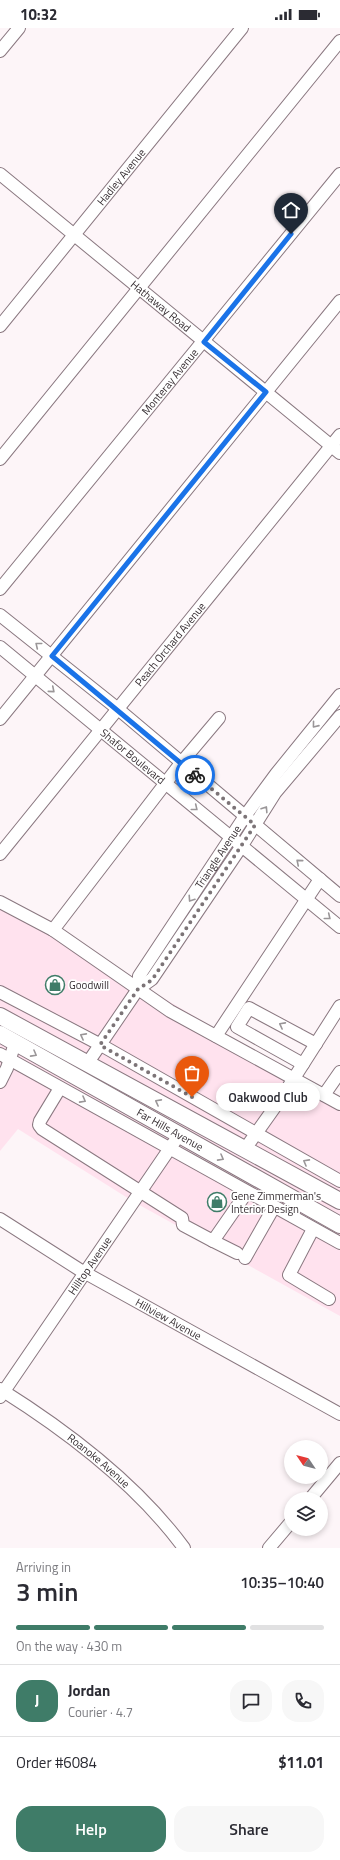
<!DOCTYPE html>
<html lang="en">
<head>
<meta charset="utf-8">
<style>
  body { margin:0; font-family:"Titillium Web",sans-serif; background:#f7f7f7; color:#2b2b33; height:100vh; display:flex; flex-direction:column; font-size:15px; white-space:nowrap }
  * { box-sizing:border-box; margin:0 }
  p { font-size:13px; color:#7c7c81 }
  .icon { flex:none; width:22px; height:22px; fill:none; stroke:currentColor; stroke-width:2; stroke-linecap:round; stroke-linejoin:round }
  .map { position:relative; height:1520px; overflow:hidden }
  .sheet { display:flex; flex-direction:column; background:#fff; flex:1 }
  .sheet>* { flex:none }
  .needle { width:26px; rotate:305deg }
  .buttons { position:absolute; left:284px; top:1412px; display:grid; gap:8px }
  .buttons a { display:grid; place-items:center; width:44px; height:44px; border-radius:50%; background:#fff; box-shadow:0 2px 6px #0003; font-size:20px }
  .pin { position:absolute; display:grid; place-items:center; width:34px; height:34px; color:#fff; margin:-41px -17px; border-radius:50% 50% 50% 0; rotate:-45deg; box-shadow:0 0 4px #0007 }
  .pin .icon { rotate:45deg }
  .courier { position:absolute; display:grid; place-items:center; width:40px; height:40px; margin:-20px; border:3px solid #1a73e8; border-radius:50%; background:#fff; color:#222; box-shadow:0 1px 5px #0007 }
  .bubble { position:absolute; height:28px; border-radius:14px; background:#fff; box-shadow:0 2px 6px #0003; font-size:13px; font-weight:600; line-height:28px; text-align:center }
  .head em { font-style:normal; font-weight:600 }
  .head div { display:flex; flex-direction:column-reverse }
  .head { display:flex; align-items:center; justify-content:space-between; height:68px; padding:0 16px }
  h1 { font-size:26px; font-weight:600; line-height:30px }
  .bar { display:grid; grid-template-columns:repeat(4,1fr); gap:6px 4px; align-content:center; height:48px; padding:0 16px }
  .bar i { height:5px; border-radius:3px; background:#e1e1e2 }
  .bar .on { background:#3f7c68 }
  .bar p { grid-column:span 4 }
  .line { display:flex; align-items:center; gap:10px; padding:0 16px; border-top:1px solid #e1e1e2 }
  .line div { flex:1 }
  .round { display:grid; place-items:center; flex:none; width:42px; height:42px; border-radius:16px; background:#f7f7f7 }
  .button { display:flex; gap:8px; margin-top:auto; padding:8px 16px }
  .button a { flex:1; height:46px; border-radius:16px; background:#3f7c68; color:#fff; font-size:16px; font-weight:600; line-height:46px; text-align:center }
  .button a+a { background:#f7f7f7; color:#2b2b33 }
  .status { display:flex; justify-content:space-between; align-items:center; height:28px; padding:0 20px; background:#fff; direction:ltr }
  .status svg { height:11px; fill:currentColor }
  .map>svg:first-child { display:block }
</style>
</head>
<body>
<div class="status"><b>10:32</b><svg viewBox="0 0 49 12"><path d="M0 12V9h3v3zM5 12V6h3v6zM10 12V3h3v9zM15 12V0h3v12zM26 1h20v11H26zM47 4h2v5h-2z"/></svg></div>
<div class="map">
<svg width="340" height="1520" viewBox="0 0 340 1520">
  <rect width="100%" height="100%" fill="#fdf5f8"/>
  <path fill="#ffe2ee" d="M0,875L340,1073V1288L134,1174L18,1101L0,1123Z"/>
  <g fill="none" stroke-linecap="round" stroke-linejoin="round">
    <g stroke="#8a7880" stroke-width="14">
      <g id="minor">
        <path d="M0,23L19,0"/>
        <path id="s1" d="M0,146L340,425"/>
        <path id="s2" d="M0,298L242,0"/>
        <path d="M0,431L340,13"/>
        <path id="s3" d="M0,561L340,146"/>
        <path d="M0,587L118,681L340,868"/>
        <path id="s4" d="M0,619L340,899"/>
        <path d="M0,691L340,273"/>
        <path id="s5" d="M0,826L340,407"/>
        <path d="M0,874L53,902L170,983L340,1076"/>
        <path d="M53,902L181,735L219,690"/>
        <path id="s6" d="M138,961L139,948L245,788L276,746L340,667"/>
        <path d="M0,964L101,1017L340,1153"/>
        <path d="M216,1008L320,851"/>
        <path d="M0,1026L340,1215"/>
        <path d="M87,1036L138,961L152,951L241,819L275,765L340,688"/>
        <path d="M303,1036L237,999L249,980L316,1016"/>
        <path d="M0,1054L7,1040L15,1015"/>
        <path d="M60,1060L40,1093L39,1097L42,1101L182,1190L183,1197L213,1213L247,1164"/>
        <path d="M324,1067L340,1044"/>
        <path d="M245,1121L282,1069L340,978"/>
        <path id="s7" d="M0,1191L80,1242L340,1386"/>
        <path d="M313,1201L289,1247L329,1271"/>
        <path d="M213,1213L237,1225"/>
        <path d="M245,1230L274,1179"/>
        <path id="s8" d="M0,1361C67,1403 137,1456 184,1520"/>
        <path id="s9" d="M0,1369L179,1107"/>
        <path d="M310,1471L340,1435"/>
        <path d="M269,1520L291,1494"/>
      </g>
    </g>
    <g stroke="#8a7880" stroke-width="18">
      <g id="major">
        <path d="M0,988L340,1173"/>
        <path id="s10" d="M0,1006L340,1197"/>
      </g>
    </g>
    <use href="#minor" stroke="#fff" stroke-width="12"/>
    <use href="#major" stroke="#fff" stroke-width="16"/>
  </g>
  <defs><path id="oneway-chevron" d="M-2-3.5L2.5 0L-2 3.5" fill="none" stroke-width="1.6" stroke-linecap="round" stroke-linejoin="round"/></defs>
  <g stroke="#9a9698">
    <use href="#oneway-chevron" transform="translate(38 617) rotate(-141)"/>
    <use href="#oneway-chevron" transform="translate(52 662) rotate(40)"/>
    <use href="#oneway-chevron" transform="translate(315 697) rotate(129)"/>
    <use href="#oneway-chevron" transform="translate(195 780) rotate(39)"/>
    <use href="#oneway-chevron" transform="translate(265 781) rotate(-57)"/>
    <use href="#oneway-chevron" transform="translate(299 834) rotate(-140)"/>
    <use href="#oneway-chevron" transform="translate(191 871) rotate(124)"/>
    <use href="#oneway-chevron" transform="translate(328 889) rotate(39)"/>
    <use href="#oneway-chevron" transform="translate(282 997) rotate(-152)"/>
    <use href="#oneway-chevron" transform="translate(83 1008) rotate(-152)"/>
    <use href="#oneway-chevron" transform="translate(34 1026) rotate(29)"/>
    <use href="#oneway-chevron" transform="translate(83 1072) rotate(29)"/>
    <use href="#oneway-chevron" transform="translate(158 1074) rotate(-152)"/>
    <use href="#oneway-chevron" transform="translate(221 1130) rotate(29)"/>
    <use href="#oneway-chevron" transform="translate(306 1134) rotate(-151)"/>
  </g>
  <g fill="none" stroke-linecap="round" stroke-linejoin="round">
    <path stroke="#7c7477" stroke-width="4" stroke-dasharray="0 7.2" d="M192,1069L100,1017L138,961L152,952L255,797L195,747"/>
    <path stroke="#1a73e8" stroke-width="5" d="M195,747L52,628L266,364L204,314L291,206"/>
  </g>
  <defs>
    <g id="shop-ring" transform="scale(1)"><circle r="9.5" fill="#fff" stroke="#3f7c68" stroke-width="1.5"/><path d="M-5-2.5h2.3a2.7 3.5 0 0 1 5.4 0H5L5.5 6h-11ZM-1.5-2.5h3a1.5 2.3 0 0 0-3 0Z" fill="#3f7c68"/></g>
  </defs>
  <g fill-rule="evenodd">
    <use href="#shop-ring" x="55" y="957"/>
    <use href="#shop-ring" x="217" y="1174"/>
  </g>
  <g text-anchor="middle" stroke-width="3.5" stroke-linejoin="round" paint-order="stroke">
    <g font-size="11" fill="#362e32" stroke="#fff">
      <text dy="4" stroke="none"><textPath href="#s2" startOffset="192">Hadley Avenue</textPath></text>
      <text dy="4" stroke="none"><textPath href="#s1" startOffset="208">Hathaway Road</textPath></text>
      <text dy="4" stroke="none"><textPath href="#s3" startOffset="268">Monteray Avenue</textPath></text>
      <text dy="4" stroke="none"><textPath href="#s5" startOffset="270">Peach Orchard Avenue</textPath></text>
      <text dy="4" stroke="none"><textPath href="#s4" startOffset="172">Shafor Boulevard</textPath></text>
      <text dy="4" stroke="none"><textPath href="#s6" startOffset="156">Triangle Avenue</textPath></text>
      <text dy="4" stroke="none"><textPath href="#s10" startOffset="195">Far Hills Avenue</textPath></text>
      <text dy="4" stroke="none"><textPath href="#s9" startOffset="159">Hilltop Avenue</textPath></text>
      <text dy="4" stroke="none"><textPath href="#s7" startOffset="196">Hillview Avenue</textPath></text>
      <text dy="4" stroke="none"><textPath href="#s8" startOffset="122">Roanoke Avenue</textPath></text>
    </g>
    <g font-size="11" fill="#362e32" stroke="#fff" text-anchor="start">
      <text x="69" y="961">Goodwill</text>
      <text x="231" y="1172">Gene Zimmerman's<tspan x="231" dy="13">Interior Design</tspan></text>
    </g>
  </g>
</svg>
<div class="buttons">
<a><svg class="needle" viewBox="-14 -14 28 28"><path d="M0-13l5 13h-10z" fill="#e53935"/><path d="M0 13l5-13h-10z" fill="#7c7c81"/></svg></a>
<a><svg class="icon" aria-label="layers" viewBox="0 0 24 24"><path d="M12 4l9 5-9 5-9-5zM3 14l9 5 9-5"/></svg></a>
</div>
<div class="pin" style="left:192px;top:1069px;background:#ea580c"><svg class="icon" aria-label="bag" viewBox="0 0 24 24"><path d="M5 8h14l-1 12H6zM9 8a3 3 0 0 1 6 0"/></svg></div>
<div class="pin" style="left:291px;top:206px;background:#1f2937"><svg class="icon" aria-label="home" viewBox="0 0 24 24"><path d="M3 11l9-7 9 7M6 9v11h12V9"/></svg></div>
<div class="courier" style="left:195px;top:747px"><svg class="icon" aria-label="bike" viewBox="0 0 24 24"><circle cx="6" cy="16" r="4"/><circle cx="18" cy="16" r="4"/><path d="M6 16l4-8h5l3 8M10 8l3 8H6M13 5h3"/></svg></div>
<div class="bubble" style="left:216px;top:1055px;width:104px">Oakwood Club</div>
</div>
<section class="sheet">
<div class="head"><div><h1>3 min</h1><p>Arriving in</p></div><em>10:35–10:40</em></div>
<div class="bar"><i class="on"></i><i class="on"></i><i class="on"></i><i></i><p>On the way · 430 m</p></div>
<div class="line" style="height:72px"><b class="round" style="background:#3f7c68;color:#fff">J</b><div><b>Jordan</b><p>Courier · 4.7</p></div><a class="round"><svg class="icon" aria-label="chat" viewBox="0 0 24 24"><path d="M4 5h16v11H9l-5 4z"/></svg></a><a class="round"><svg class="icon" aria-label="phone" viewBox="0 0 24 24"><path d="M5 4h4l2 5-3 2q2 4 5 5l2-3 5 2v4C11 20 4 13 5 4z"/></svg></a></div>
<div class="line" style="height:52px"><div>Order #6084</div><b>$11.01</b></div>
<div class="button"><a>Help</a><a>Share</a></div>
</section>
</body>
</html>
